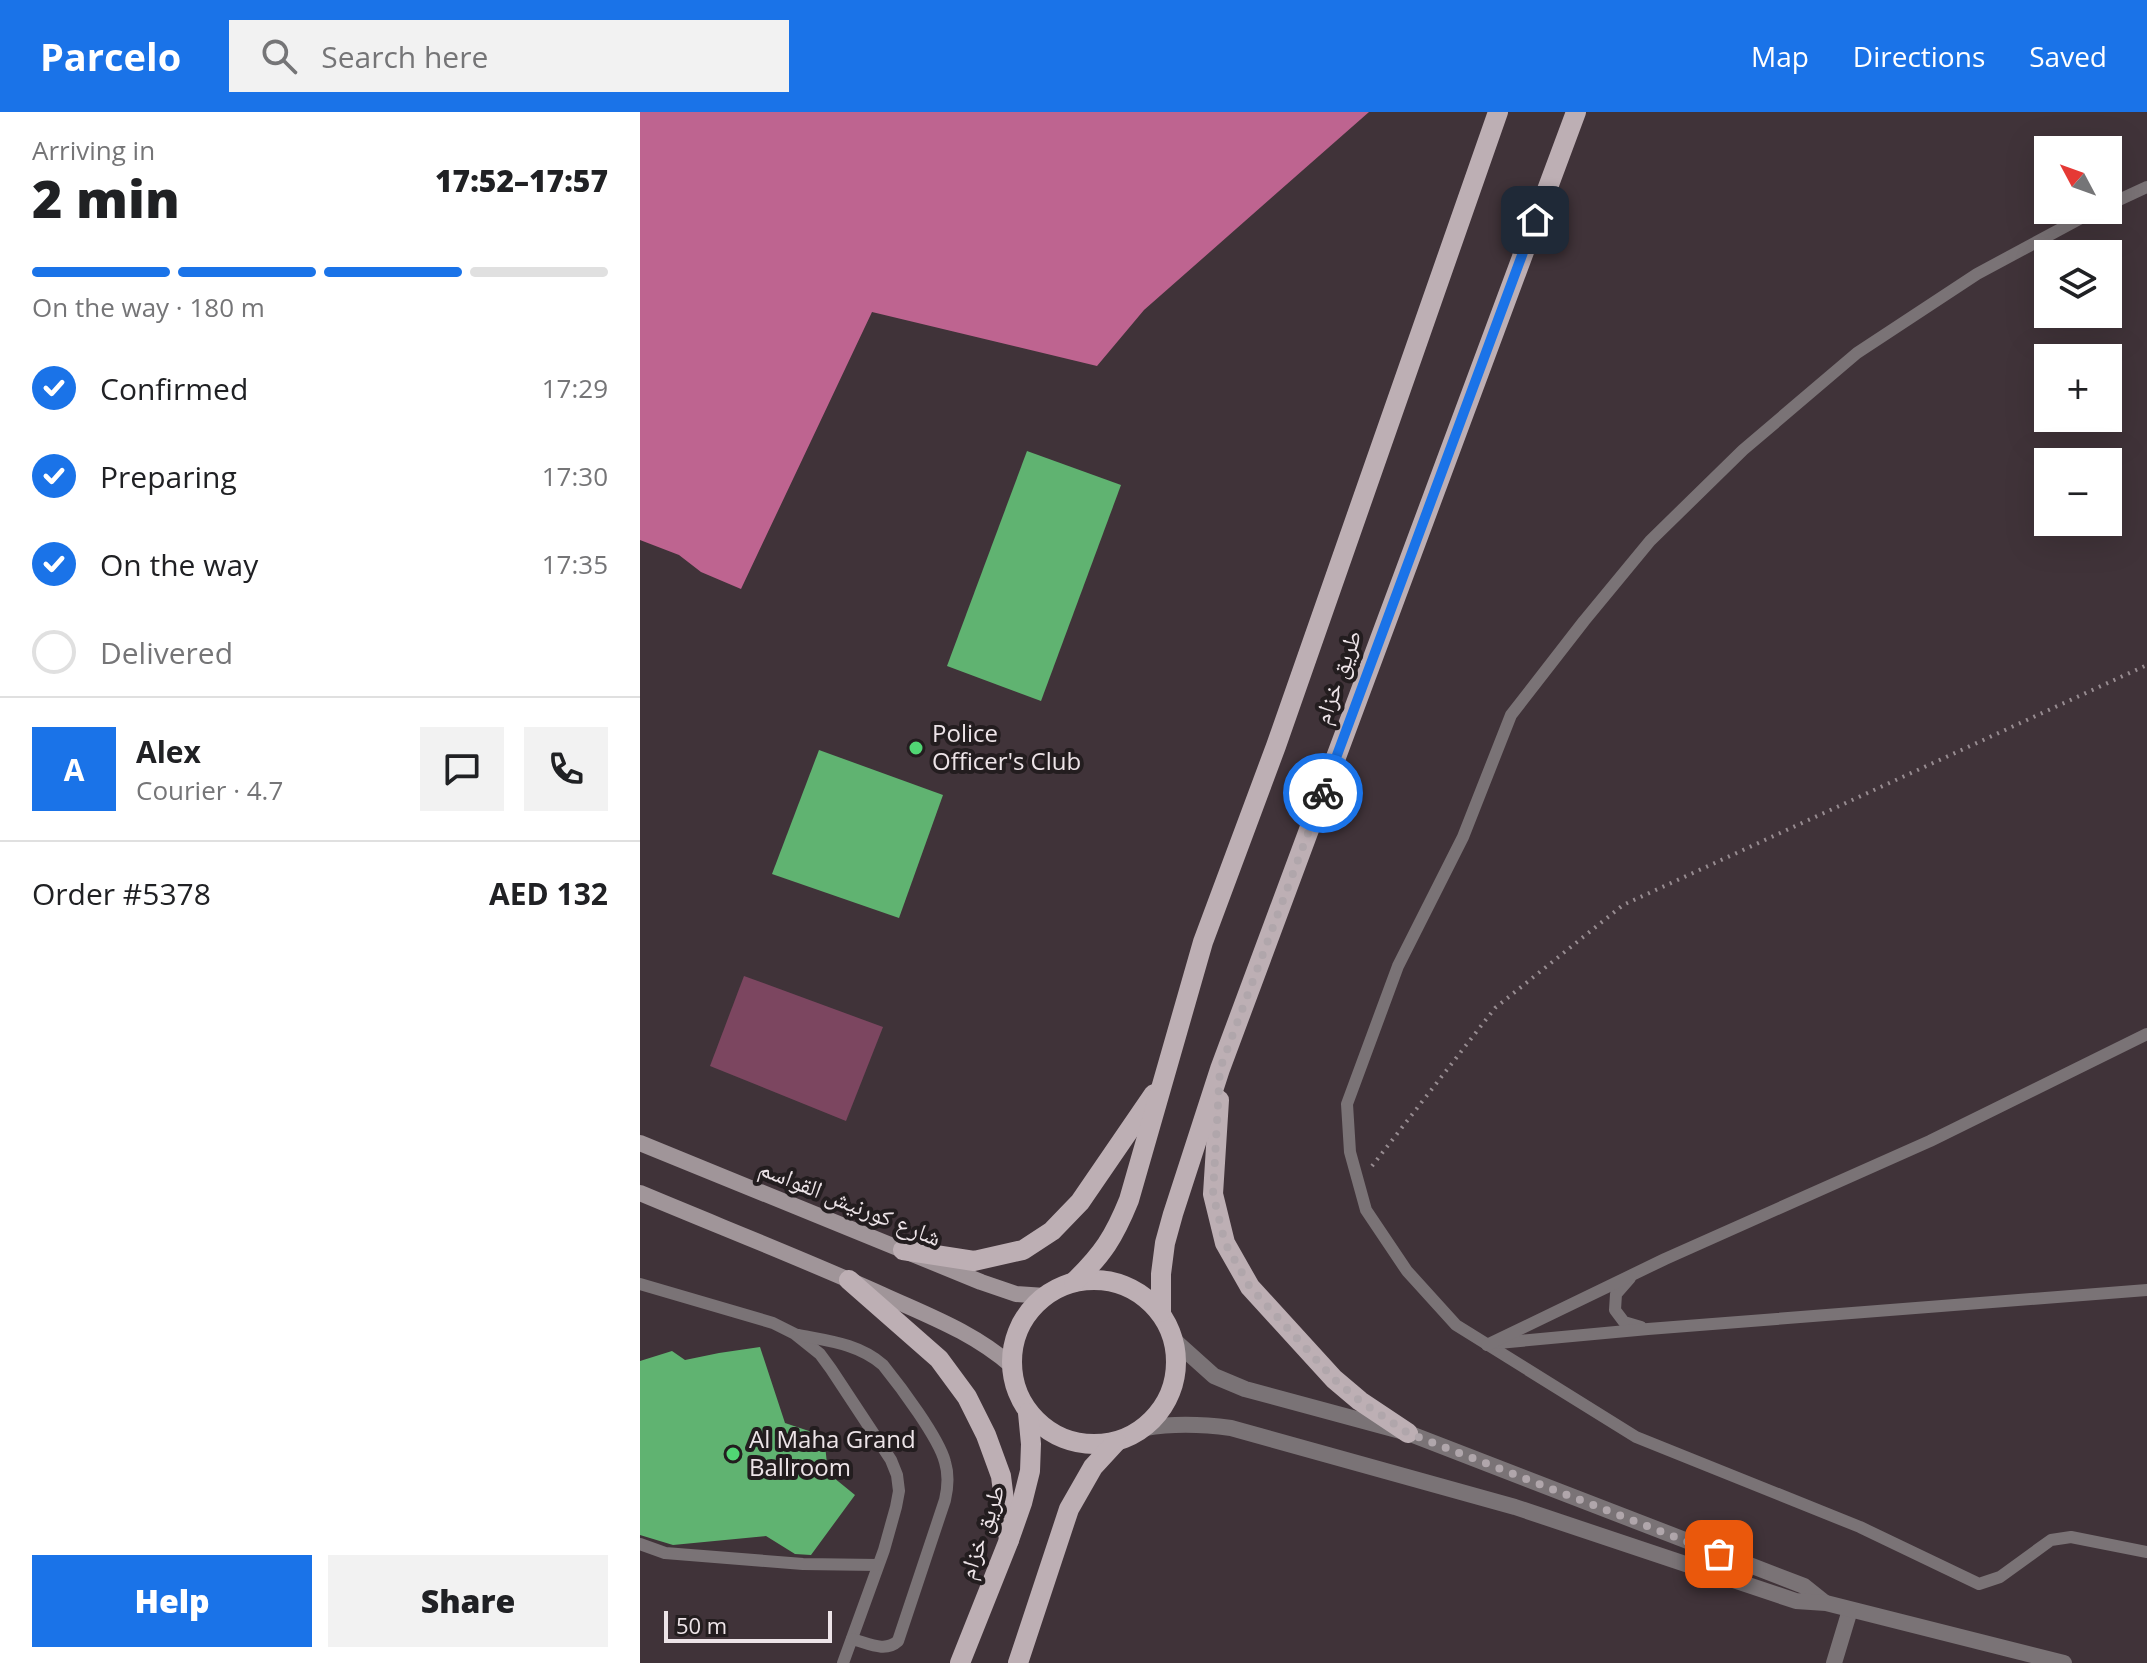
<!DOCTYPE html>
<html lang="en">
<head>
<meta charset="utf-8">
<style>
  body { margin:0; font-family:"Open Sans","Noto Naskh Arabic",sans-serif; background:#f2f2f2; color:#202124; height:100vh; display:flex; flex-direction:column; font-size:30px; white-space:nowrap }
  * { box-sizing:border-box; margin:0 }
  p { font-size:26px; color:#757577 }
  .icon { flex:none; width:44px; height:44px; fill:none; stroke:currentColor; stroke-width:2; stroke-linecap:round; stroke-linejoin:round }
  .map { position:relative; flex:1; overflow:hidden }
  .drawer { display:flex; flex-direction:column; background:#fff; width:640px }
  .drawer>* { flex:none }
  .needle { width:52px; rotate:311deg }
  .fabs { position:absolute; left:1394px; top:24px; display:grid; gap:16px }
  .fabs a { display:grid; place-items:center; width:88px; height:88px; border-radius:0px; background:#fff; box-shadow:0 8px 32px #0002; font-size:40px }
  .scale { position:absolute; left:24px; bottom:20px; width:168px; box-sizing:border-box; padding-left:8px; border:4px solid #ede4e8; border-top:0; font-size:22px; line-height:28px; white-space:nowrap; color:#ede4e8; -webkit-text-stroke:6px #231d1f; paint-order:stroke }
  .pin { position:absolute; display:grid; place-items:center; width:68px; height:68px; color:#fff; margin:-34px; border-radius:16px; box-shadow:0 4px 12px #0006 }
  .courier { position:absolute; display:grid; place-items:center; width:80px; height:80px; margin:-40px; border:6px solid #1a73e8; border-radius:50%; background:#fff; color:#222; box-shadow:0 2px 10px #0007 }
  .summary em { font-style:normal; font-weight:800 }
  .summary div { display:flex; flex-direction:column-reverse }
  .summary { display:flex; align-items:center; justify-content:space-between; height:136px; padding:0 32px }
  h1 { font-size:52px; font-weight:800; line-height:60px }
  .bar { display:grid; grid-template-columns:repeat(4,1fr); gap:12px 8px; align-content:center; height:96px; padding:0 32px }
  .bar i { height:10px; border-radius:6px; background:#e0e0e0 }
  .bar .on { background:#1a73e8 }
  .bar p { grid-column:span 4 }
  .line { display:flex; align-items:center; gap:20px; padding:0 32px; border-top:2px solid #e0e0e0 }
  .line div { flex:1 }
  .round { display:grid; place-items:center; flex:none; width:84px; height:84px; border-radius:0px; background:#f2f2f2 }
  ol { padding:0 32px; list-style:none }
  li { display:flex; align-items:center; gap:24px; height:88px }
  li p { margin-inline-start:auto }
  li .icon { padding:8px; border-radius:50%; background:#1a73e8; color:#fff; stroke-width:4 }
  li:last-child { color:#757577 }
  li i { width:44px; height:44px; border:4px solid #e0e0e0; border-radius:50% }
  .primary-button { display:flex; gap:16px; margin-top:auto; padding:16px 32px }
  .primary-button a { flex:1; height:92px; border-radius:0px; background:#1a73e8; color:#fff; font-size:32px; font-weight:800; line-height:92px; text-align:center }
  .primary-button a+a { background:#f2f2f2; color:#202124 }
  header { display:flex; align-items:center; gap:48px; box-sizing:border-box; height:112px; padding:0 40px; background:#1a73e8; color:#fff }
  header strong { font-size:38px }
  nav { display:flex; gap:44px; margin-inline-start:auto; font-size:28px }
  .search { width:560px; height:72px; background:#f2f2f2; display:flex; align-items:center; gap:20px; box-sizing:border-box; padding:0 28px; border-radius:0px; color:#757577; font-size:30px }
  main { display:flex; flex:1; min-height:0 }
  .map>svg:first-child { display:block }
</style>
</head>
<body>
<header>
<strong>Parcelo</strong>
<div class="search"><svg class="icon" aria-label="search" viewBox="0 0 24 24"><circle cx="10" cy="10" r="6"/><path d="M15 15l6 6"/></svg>Search here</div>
<nav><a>Map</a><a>Directions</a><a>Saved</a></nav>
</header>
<main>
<section class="drawer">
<div class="summary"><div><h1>2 min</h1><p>Arriving in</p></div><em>17:52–17:57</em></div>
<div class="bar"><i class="on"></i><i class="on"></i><i class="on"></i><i></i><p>On the way · 180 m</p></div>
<ol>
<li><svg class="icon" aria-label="check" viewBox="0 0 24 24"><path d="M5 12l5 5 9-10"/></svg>Confirmed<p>17:29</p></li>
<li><svg class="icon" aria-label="check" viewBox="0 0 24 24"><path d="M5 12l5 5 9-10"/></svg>Preparing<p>17:30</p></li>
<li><svg class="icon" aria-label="check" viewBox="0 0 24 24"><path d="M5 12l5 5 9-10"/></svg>On the way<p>17:35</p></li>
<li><i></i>Delivered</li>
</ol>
<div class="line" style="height:144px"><b class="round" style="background:#1a73e8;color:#fff">A</b><div><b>Alex</b><p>Courier · 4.7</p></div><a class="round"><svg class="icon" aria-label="chat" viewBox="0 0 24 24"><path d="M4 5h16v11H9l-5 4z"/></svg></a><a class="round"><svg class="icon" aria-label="phone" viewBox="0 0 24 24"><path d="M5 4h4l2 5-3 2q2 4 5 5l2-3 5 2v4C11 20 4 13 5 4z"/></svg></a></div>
<div class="line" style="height:104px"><div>Order #5378</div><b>AED 132</b></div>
<div class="primary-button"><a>Help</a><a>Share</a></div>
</section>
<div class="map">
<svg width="1507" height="1551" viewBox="0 0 1507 1551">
  <rect width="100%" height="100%" fill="#403339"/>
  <path fill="#7c4660" d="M104,864L243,915L206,1009L70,954Z"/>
  <path fill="#be6490" d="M0,0H729L504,198L457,254L232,200L101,477L61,460L39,443L0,428Z"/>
  <g fill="#60b371">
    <path d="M387,339L481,373L401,589L307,554Z"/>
    <path d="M179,638L303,683L259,806L132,762Z"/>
    <path d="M120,1235L145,1311L184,1324L188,1361L215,1383L171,1443L155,1442L126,1424L33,1433L0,1423V1249L32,1239L45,1248L79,1241Z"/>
  </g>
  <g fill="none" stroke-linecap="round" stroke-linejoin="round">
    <path stroke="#978c91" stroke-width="4" stroke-dasharray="2 6" stroke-linecap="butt" d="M732,1054L855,896L983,793L1507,553"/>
    <g stroke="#7a7376" stroke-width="12">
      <path d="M1468,93L1507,75"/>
      <path d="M1456,98L1337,162L1217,241L1103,338L1010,429L944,509L871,603L823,725L758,854L707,992L710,1040L726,1098L767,1159L816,1213L996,1325L1220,1415L1339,1472L1360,1465L1411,1428L1431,1425L1507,1440"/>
      <path d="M990,1166L976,1182L975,1198L984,1210L1001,1215"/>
      <path d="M0,1172L133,1211L155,1222L180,1242L191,1257L251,1348L257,1363L259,1379L256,1395L244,1438L203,1551"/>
      <path d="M158,1223C189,1229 219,1232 243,1253C260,1274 299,1326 305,1350C309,1363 308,1375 305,1388L258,1529C245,1541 228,1531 212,1527"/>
      <path d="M858,1231L1008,1217L1507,1178"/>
      <path d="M847,1233L1025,1147L1290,1029L1507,922"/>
      <path d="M0,1432L25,1441L163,1452L238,1453"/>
    </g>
    <path stroke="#7a7376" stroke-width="16" d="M1194,1551L1210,1498"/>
    <g stroke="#7a7376" stroke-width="16">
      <path d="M535,1229L574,1264L605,1277L768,1321L1164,1474L1184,1490"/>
      <path d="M505,1316C535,1311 561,1312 591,1316L875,1395L1156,1489L1186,1491L1424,1551"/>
    </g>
    <g stroke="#a09599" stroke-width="16">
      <path d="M0,1031L341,1170L376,1182L405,1184"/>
      <path d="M0,1081C81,1115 163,1147 243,1183C289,1204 333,1220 372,1254"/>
    </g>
    <g stroke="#bdafb4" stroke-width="20">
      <path d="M579,988L573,1082L585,1131L610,1175L694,1267L720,1289L768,1321"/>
      <path d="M263,1138L334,1149L383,1138L412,1119L440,1090L514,982"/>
      <path d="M209,1168L299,1247L327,1285L346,1323L361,1364L369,1428"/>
      <circle cx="454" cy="1250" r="82"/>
      <path d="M434,1170C463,1142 474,1125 489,1088L563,830L636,634L858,0"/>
      <path d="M521,1200V1162L525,1131L533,1102L580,957L936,0"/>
      <path d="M320,1551L369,1428L382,1391L390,1359L391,1332L388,1301"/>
      <path d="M378,1551L429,1397L453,1355L476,1330"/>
    </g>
  </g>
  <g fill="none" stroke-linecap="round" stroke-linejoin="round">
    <path stroke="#b0a6ab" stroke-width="8" stroke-dasharray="0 14.4" d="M683,681L580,957L573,1082L585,1131L610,1175L694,1267L720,1289L768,1321L1079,1442"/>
    <path stroke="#1a73e8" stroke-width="10" d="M683,681L895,108"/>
  </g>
  <g fill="#51d674" stroke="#231d1f" stroke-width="3">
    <circle cx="276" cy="636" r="8"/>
    <circle cx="93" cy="1342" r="8"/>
  </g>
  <g text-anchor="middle" stroke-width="8" stroke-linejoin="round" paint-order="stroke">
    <g font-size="24" fill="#ede4e8" stroke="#231d1f">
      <text transform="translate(698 565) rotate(-70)" y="8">طريق خزام</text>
      <text transform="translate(210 1091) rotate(22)" y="8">شارع كورنيش القواسم</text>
      <text transform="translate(342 1420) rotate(-71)" y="8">طريق خزام</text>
    </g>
    <g font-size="24" fill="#ede4e8" stroke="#231d1f" text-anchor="start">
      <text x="292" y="630">Police<tspan x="292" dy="28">Officer's Club</tspan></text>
      <text x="109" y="1336">Al Maha Grand<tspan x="109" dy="28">Ballroom</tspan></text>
    </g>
  </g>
</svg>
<div class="fabs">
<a><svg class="needle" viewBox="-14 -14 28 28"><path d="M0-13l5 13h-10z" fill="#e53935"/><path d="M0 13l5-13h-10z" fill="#757577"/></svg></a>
<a><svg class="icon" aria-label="layers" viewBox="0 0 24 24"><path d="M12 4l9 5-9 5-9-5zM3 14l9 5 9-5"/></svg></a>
<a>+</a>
<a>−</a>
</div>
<div class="scale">50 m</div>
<div class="pin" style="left:1079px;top:1442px;background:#ea580c"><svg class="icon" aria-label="bag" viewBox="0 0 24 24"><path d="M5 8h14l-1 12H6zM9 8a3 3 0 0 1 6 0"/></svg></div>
<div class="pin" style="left:895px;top:108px;background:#1f2937"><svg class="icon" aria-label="home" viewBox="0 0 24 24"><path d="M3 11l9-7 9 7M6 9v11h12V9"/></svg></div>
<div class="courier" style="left:683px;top:681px"><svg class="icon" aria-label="bike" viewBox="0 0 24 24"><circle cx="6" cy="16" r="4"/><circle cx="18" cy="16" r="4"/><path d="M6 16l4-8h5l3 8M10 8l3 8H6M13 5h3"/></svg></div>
</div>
</main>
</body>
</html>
